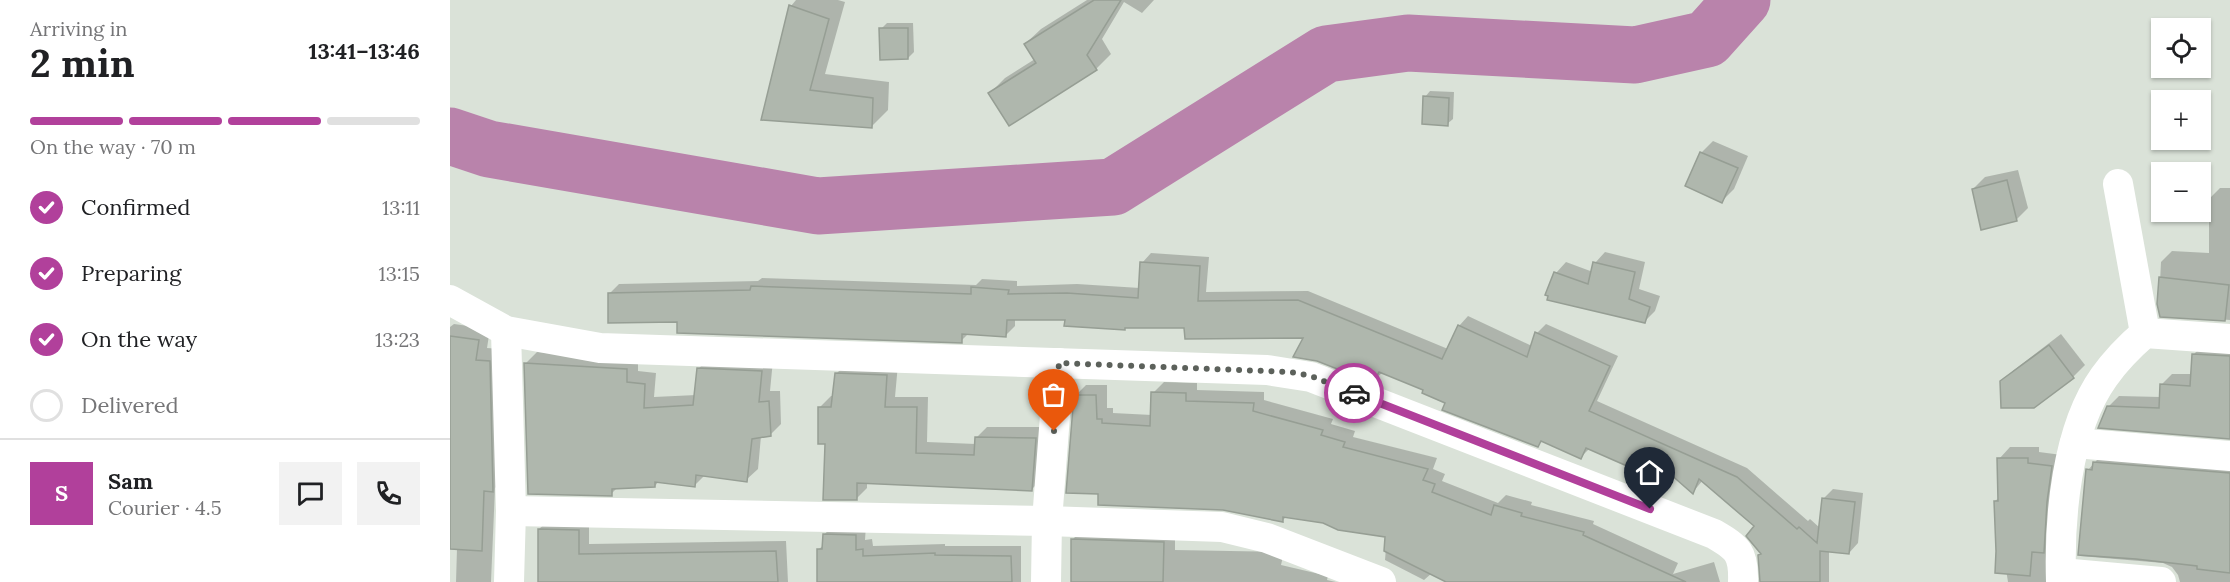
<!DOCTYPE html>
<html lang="en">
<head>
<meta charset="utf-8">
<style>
  body { margin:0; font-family:Lora,serif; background:#f2f2f2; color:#202124; height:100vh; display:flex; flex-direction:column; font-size:22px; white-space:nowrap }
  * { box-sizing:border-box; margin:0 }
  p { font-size:20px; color:#757577 }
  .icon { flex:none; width:33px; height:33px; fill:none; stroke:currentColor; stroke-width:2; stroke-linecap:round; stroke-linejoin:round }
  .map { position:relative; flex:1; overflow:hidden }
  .sheet { display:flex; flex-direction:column; background:#fff; width:450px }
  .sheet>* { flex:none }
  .controls { position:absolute; left:1701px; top:18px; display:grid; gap:12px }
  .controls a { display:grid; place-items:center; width:60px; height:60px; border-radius:0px; background:#fff; box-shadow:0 2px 4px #0004; font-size:30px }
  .pin { position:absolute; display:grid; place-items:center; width:51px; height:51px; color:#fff; margin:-62px -26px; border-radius:50% 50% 50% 0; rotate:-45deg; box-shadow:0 0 6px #0007 }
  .pin .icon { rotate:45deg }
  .courier { position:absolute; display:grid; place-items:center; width:60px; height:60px; margin:-30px; border:4px solid #b1409b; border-radius:50%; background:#fff; color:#222; box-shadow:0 2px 8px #0007 }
  .head em { font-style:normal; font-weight:700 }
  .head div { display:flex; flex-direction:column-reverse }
  .head { display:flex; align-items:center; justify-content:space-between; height:102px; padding:0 30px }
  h1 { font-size:39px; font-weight:700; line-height:45px }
  .bar { display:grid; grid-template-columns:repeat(4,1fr); gap:9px 6px; align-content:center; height:72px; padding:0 30px }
  .bar i { height:8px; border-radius:4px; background:#e0e0e0 }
  .bar .current { background:#b1409b }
  .bar p { grid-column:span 4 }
  .line { display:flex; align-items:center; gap:15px; padding:0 30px; border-top:2px solid #e0e0e0 }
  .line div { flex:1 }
  .round { display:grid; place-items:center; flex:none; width:63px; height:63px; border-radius:0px; background:#f2f2f2 }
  ol { padding:0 30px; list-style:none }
  li { display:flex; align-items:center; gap:18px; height:66px }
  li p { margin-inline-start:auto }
  li .icon { padding:6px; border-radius:50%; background:#b1409b; color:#fff; stroke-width:4 }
  li:last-child { color:#757577 }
  li i { width:33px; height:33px; border:3px solid #e0e0e0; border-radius:50% }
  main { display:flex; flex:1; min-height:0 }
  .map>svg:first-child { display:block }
</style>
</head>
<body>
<main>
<section class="sheet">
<div class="head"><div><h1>2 min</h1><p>Arriving in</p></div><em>13:41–13:46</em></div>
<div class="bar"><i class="current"></i><i class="current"></i><i class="current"></i><i></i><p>On the way · 70 m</p></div>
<ol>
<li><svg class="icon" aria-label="check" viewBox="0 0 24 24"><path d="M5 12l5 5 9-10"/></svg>Confirmed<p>13:11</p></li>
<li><svg class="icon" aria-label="check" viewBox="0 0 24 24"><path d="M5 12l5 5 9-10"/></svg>Preparing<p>13:15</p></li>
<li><svg class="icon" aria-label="check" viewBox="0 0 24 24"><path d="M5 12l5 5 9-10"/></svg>On the way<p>13:23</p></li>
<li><i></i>Delivered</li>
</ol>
<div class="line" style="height:108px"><b class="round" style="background:#b1409b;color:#fff">S</b><div><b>Sam</b><p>Courier · 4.5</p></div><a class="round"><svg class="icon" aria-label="chat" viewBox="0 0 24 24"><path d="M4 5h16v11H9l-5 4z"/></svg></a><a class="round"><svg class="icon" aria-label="phone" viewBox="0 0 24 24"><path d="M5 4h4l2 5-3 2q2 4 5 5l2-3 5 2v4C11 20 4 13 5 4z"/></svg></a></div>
</section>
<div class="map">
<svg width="1780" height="582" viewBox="0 0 1780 582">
  <rect width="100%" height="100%" fill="#dae2d8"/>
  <g fill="#0003">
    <path d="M346,0H388L395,2L375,74L439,82L438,110L421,127L313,119L341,6Z"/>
    <path d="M637,0H704L692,13L674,2L652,39L661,54L646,69L540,93L555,78L585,59L575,44L591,29Z"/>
    <path d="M437,23H463L464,52L458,58L431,29Z"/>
    <path d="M980,91L1004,92L1003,119L997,124L975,97Z"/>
    <path d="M1263,141L1298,156L1284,189L1272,201L1251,153Z"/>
    <path d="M1568,170L1578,208L1566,220L1523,189L1535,177Z"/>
    <path d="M1770,188H1780V320L1711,315L1709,303L1711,262L1722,251L1759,253V199Z"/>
    <path d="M1155,252L1195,262L1189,289L1210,296L1205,311L1195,321L1106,273L1116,262L1143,272L1145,263Z"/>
    <path d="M701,253L759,257L756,292L858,291L998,349L1009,326L1018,316L1082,346L1087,333L1096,324L1168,356L1147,401L1297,468L1358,521L1360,519L1370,528L1374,498L1383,489L1413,493L1408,543L1399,553L1379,550V582H1312V553L1306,526L1253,480L1243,492L1223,474L1218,483L1209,492L1188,469L1140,448L1131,457L1093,440L1088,445L997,403L975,389L933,372L923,381L855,336L616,319L565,318V326L555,336L519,333L511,341L229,320L160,293L169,284L308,281L312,278L526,285L532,279L567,281V286L627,284L690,288L692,263Z"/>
    <path d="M4,324L40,329L37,348L51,349L54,479L45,488L41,582H6L7,548L0,547V327Z"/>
    <path d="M1611,334L1635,365L1623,377L1583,407L1552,382L1564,370Z"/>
    <path d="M1755,343L1780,345V437L1658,407L1669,396L1711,397V385L1722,374H1742L1744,354Z"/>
    <path d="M87,352L188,358V371L206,373L204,397L246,395L248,369L260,358L323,360L320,391H330L331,424L320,435L311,436L308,469L296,480L255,475L244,486L209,481L205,486L168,487L161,494L76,363Z"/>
    <path d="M397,363L448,364L445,397H478L477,442L526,444V438L537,427H596L592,479L581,490L417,482V488L406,499L376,443L370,407L381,396H384L386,374Z"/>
    <path d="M714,382L747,383V390L814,392V400L883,419L881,424L905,431L903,437L987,458L983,469L995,474L992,481L1048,503L1056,495L1082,502L1081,505L1144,521L1143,524L1228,563L1223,574L1264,562L1270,582H1011L982,573L974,580L935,560L937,535L873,521L837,516L832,521L773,508L649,493L625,396L636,385H657V408H663V413L702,415L703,393Z"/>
    <path d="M1560,447H1589V452L1612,455L1610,582H1558L1545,501L1550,497L1549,459Z"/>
    <path d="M1655,451L1780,462V582H1730L1728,575L1722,567L1713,563L1630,556L1638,470Z"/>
    <path d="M100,519L139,520V544L336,541L338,582H90L89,529Z"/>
    <path d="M384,524L416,525L415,540L422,539L423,546L495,544V546H571V582H369V549L374,545V535Z"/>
    <path d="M633,529L725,532V550L834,552L831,565L878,576L877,580L886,582H622V540Z"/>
  </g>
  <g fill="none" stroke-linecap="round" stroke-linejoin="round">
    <path stroke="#b983ab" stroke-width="57" d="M0,136L39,149L368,206L663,187L876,54L958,43L1185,55L1257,39L1292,0"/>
  </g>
  <g fill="#afb7ad" stroke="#969e94" stroke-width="1.5">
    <path d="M644,0H671L637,55L647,70L559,126L538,93L586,63L574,44Z"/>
    <path d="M339,5L379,19L360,90L423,98L422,128L311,120Z"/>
    <path d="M429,28H458V59L430,60Z"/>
    <path d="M973,96L999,98L998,126L972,124Z"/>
    <path d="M1250,152L1288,168L1272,203L1235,186Z"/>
    <path d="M1557,180L1567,221L1531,230L1522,189Z"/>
    <path d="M690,262L750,266L748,301L848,300L992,359L1008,325L1077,357L1085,332L1160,366L1139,411L1287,477L1347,529L1349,527L1367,543L1372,498L1405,502L1399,554L1370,551V582H1310L1308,555L1311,554L1296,536L1304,526L1249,479L1243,494L1219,473L1209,494L1180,483L1186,470L1136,448L1131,459L1091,441L1088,447L992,410L995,403L972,393L973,390L929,372L923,383L867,361L843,357L853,338L735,339L734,328H675V330L614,326L615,320H557L556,337L512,334V343L227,333V322L158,323V293L300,290L301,286L521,294V287L559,290L558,294L617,293L688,298Z"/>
    <path d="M1143,262L1185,272L1179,299L1200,307L1195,323L1097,300L1098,296L1095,295L1104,272L1138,284Z"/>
    <path d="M1709,277L1779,285L1775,321L1710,317L1707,304Z"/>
    <path d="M0,336L29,340L26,360L40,361L43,492L34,491L32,551L0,549Z"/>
    <path d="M1599,345L1624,378L1584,408H1551L1550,381Z"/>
    <path d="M1742,354L1780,356V439L1648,428L1657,406L1709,408L1710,384L1740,386Z"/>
    <path d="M74,363L177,369V382L195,384L194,408L243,405L247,368L312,371L309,402L319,401L321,436L302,439L297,482L246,475L245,487L205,482V487L162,489V496L78,494Z"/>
    <path d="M385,373L437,375L435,407H467L466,453L524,455L525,437L586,438L582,491L407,483V500H373L375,444H368V407H381Z"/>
    <path d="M701,392L736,393V401L804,403L803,411L873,430L871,435L895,442L893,447L978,469L973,480L985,484L982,492L1041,515L1044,505L1072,513L1071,516L1134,532L1133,535L1236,582H996L934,551L935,537L888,530L873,523L833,517V522L773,510L648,505V494L616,493L624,395H646L647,419H652V423L700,426Z"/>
    <path d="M1547,458H1578V463L1602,466L1597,502L1594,553L1582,552L1580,576L1545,573L1546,551L1544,501H1548Z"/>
    <path d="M1643,462L1780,473V573L1747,569V566L1686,559L1628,555L1635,479L1636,469L1642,470Z"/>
    <path d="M88,529L129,530V554L326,551L328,582H88Z"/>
    <path d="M373,534L406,535V550L413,549V556L485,553V555L561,556L562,582H367V549H372Z"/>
    <path d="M621,539L714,542L713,582H621Z"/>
  </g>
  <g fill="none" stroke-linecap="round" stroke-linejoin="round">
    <g stroke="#fff" stroke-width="30">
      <path d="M1668,184L1695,333"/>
      <path d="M0,300L56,331L150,348L817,370L861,377L1264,534C1288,548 1294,553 1293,582"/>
      <path d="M56,331L61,511L59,582"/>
      <path d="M1625,443L1780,456"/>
      <path d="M61,511L597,521L772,527L817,538L931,582"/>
      <path d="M1611,573L1711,582"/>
      <path d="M596,582L597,521L609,363"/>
      <path d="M1611,582C1609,519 1616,430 1654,377C1666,360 1680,346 1695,333L1780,339"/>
    </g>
  </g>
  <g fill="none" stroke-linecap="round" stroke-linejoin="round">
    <path stroke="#5c615b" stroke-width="6" stroke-dasharray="0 10.8" d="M604,431L609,363L840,372L861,376L904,393"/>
    <path stroke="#b1409b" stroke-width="8" d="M904,393L1200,509"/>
  </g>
</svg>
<div class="controls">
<a><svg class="icon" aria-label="locate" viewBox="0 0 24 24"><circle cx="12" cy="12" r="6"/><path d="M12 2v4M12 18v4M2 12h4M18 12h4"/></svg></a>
<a>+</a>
<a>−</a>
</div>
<div class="pin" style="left:604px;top:431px;background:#ea580c"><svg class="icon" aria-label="bag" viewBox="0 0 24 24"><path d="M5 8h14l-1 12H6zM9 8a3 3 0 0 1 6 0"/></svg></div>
<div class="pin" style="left:1200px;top:509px;background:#1f2937"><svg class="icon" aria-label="home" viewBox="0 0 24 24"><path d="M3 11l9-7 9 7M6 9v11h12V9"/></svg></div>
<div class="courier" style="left:904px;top:393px"><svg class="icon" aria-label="car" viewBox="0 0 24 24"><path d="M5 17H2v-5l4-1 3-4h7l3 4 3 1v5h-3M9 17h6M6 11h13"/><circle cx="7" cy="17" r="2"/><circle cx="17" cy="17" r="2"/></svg></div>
</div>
</main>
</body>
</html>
